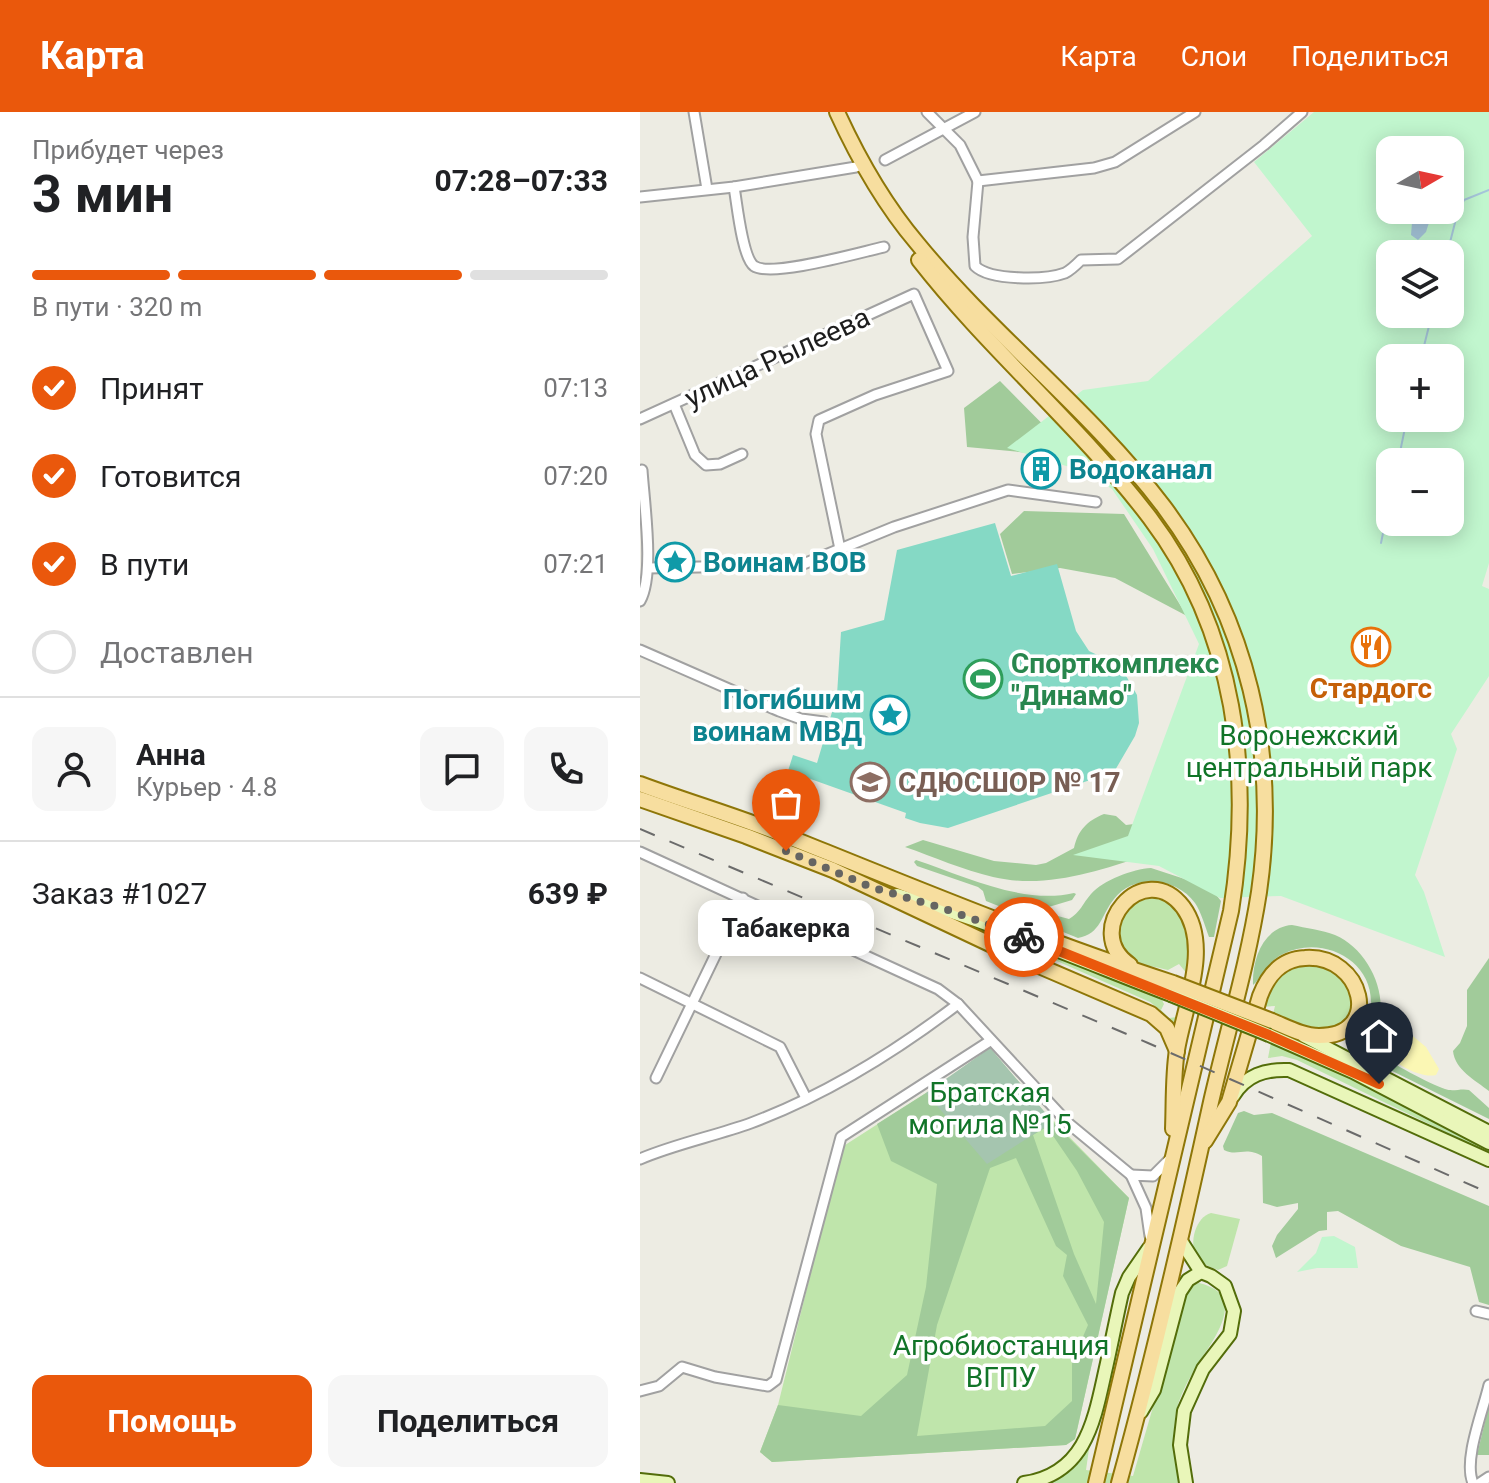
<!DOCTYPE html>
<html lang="ru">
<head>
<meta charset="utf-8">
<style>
  body { margin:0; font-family:Roboto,sans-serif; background:#f6f6f6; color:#202124; height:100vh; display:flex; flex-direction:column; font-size:30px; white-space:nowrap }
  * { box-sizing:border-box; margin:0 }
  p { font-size:26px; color:#757577 }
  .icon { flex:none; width:44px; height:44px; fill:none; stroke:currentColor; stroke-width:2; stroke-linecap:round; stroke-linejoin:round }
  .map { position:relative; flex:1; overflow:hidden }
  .sheet { display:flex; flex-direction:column; background:#fff; width:640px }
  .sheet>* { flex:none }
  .needle { width:52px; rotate:81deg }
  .tools { position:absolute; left:736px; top:24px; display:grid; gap:16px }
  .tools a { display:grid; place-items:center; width:88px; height:88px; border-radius:16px; background:#fff; box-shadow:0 4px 20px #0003; font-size:40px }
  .pin { position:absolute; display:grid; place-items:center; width:68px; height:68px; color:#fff; margin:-82px -34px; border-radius:50% 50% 50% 0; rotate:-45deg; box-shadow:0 0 8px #0007 }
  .pin .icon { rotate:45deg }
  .courier { position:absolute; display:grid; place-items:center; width:80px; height:80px; margin:-40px; border:6px solid #ea580c; border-radius:50%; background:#fff; color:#222; box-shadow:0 2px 10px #0007 }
  .bubble { position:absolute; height:56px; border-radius:16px; background:#fff; box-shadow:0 4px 20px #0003; font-size:26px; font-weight:700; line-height:56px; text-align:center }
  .overview em { font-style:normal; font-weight:700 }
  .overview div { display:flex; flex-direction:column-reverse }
  .overview { display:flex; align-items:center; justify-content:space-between; height:136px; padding:0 32px }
  h1 { font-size:52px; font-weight:700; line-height:60px }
  .bar { display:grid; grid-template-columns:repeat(4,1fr); gap:12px 8px; align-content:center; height:96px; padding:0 32px }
  .bar i { height:10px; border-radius:6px; background:#e0e0e0 }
  .bar .active { background:#ea580c }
  .bar p { grid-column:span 4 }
  .line { display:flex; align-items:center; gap:20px; padding:0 32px; border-top:2px solid #e0e0e0 }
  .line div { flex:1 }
  .round { display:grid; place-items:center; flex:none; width:84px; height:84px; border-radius:16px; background:#f6f6f6 }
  ol { padding:0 32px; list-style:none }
  li { display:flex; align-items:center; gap:24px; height:88px }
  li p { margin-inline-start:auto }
  li .icon { padding:8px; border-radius:50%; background:#ea580c; color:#fff; stroke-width:4 }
  li:last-child { color:#757577 }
  li i { width:44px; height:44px; border:4px solid #e0e0e0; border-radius:50% }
  .button { display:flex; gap:16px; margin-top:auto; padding:16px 32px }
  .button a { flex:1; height:92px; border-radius:16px; background:#ea580c; color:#fff; font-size:32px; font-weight:700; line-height:92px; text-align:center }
  .button a+a { background:#f6f6f6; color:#202124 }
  header { display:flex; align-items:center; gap:48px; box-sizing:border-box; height:112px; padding:0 40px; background:#ea580c; color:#fff }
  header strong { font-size:38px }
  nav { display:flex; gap:44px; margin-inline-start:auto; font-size:28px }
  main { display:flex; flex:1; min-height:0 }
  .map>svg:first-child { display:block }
</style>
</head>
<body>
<header>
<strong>Карта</strong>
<nav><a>Карта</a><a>Слои</a><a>Поделиться</a></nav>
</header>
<main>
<section class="sheet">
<div class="overview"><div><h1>3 мин</h1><p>Прибудет через</p></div><em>07:28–07:33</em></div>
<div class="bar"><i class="active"></i><i class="active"></i><i class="active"></i><i></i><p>В пути · 320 m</p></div>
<ol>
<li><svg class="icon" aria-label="check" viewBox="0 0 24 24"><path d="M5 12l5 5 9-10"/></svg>Принят<p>07:13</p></li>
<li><svg class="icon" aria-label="check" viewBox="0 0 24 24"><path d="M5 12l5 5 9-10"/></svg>Готовится<p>07:20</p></li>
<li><svg class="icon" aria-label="check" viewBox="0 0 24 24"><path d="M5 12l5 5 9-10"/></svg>В пути<p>07:21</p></li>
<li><i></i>Доставлен</li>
</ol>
<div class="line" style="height:144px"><a class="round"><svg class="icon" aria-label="person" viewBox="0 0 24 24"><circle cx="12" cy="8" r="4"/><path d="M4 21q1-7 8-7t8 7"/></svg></a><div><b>Анна</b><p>Курьер · 4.8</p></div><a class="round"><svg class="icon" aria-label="chat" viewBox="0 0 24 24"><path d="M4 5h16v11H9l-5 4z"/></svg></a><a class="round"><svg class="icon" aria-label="phone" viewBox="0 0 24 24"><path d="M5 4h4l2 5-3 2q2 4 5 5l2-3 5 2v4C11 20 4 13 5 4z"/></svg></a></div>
<div class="line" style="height:104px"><div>Заказ #1027</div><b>639 ₽</b></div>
<div class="button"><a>Помощь</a><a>Поделиться</a></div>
</section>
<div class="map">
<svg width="849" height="1371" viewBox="0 0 849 1371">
  <rect width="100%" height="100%" fill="#edece3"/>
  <g fill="#bfe5ab">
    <path d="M513,785C551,792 551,833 548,863L539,852L528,858C517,855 499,853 491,847C475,836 477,807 490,795C497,788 504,787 513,785Z"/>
    <path d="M340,815L521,886L524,892L521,898L529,906L537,905L542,898L537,922L520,898L510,890Z"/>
    <path d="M667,852C674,853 685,853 692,857C726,876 718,923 676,917C661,915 646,907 633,902L635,894L621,895C630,872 642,856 667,852Z"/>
    <path d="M631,930L734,976L849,1037V1041L657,948L642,944L628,946Z"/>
    <path d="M286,981L346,1050L408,1003L489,1086L435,1327L426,1333L132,1350L120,1340L138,1293L202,1035Z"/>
    <path d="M571,1101L600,1107L587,1154L578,1158C570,1155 562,1152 557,1145C548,1131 556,1105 571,1101Z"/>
    <path d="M559,1171C615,1184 565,1237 552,1262C546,1272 540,1285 537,1296C531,1322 539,1345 539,1371H407L437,1352L450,1330L446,1358L493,1364L548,1174Z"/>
  </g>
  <g fill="#a1cb9a" fill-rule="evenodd">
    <path d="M360,269L448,358L390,341L327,335L324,296Z"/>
    <path d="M384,399L484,402L547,504L475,466L420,456L372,462L360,422Z"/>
    <path d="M464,702L476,704L486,713L494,712L504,744C456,760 404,777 353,765C323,758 294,745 265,735L283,728L354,749L396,753L406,751L434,736C438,718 447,709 464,702Z"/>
    <path d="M276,748C324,764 383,793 434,781L436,782L432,788L402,797L403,800L429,807C440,801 443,791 451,782C463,768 493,757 511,756L563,773L573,779L581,789L574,825H569C565,814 561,800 555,791C537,765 493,761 474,787C461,803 461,822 438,826L346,789L343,779L338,775L277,754L274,750Z"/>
    <path d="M652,813C666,816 682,818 695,823C724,835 745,873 740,904C737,917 731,928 740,940C750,952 789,971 805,977C813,980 821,976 829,978L849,996V1007L718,942L715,931C720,917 732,905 731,890C731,846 680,823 643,842C628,849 624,863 613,873C612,846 624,815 652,813Z"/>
    <path d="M849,846V979C835,968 815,958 813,939L820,931L827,914V878Z"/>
    <path d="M350,936L413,1010L489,1086L435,1327L426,1333L132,1350L120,1340L138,1293L221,1304L267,1263L286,1175L297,1072L251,1049L237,1012L297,974ZM407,1015L437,1059L464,1110L456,1192L434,1142L393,1023ZM376,1046L416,1134L427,1143L423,1164L448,1213L432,1250V1289L405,1314L277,1324L297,1213L350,1056Z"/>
    <path d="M604,999L614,1003L632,1001L849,1094V1193L839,1190L830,1155L761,1134L698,1099L687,1100V1118L679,1119L636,1146L632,1134L637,1123L658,1097V1091L637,1095L623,1091L622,1044C605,1034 598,1045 584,1038L583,1034L598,1001Z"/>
    <path d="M849,1293V1343H837Z"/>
  </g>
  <path fill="#fbf7b4" d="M752,902L768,920L786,935L799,957L796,963C781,967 748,950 743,934C740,925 743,913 747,903Z"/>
  <path fill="#a5c5af" d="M350,936L413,1010L347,1052L286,981Z"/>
  <g fill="#c1f6ce" fill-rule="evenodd">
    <path d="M674,0H849V451L842,474L849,477V564L811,622L817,637L775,763L784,780L805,845L641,784L580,786L519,754L433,743L488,724L559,532L513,437L472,377L446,360L367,336L443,278L508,269L672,124L614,50ZM750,38H810V98H750ZM750,142H810V202H750ZM750,246H810V306H750ZM750,350H810V410H750Z"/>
    <path d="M694,1124L715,1135L718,1156H677L657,1160L676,1141L682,1125Z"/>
  </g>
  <path fill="#85d9c5" d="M355,411L371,464L417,452L436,519L449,539L470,549L485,562L497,583L499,611L495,624L474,660L308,716L280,711L265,706L266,701L148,659L153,643L177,651L197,583L201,520L244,508L257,438Z"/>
  <path fill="#a5c5d9" d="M773,98H793L786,120L778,128L771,123Z"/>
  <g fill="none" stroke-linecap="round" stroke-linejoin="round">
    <g stroke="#a5c5d9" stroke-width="2">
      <path d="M807,142L817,103L824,88L849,78"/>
      <path d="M781,246L792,202"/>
      <path d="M758,350L767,306"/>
      <path d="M741,431L750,387"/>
    </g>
    <g stroke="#a1a1a1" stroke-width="13">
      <g id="street">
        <path d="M54,0L67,77"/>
        <path d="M287,0L320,33L338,69"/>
        <path d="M245,48L335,0"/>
        <path d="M338,69L333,125L335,154C350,169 406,168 425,161C431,158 436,153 441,148L478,147L624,33L662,0"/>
        <path d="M338,69L454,56L475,50L555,0"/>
        <path d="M94,75C97,91 102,145 114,154C131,166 221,140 244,135"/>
        <path d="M0,85L94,75L216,55"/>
        <path d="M34,292L55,343L66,353L80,352L102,342"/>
        <path d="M0,307L274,182L308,259L235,283L179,308L176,322L200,437"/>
        <path d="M8,456L161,453L254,415L368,378L456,390"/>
        <path d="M0,489C15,463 4,390 2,358"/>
        <path d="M0,538L139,599L161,607L184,610"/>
        <path d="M0,740L298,877L318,892L428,1011L491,1063"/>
        <path d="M0,866L140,935L166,986"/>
        <path d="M16,966L103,786"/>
        <path d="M0,1047C35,1032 75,1024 111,1011C186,983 255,940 318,892"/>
        <path d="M510,1124L506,1096L491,1063L513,1064L531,1046"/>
        <path d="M836,1199L849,1202"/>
        <path d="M0,1279L19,1274L42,1255L75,1265L128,1274L136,1268L201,1025L350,929"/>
        <path d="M833,1371C823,1348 843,1299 849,1273"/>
        <path d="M840,1371L849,1365"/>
      </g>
    </g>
    <g stroke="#536d0a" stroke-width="16">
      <g id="secondary">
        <path d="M257,783C351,810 440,848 531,883"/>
        <path d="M629,923L713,960L849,1031"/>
        <path d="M664,924L849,1020"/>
        <path d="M593,984C606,963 625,957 649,958L849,1048"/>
        <path d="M541,1129L561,1160L571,1164L585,1174L594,1199L590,1222L563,1257L544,1299L540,1333L546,1371"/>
        <path d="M501,1300L514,1278L540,1180L548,1168L561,1160"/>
        <path d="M0,1368L28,1371"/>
        <path d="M384,1371C445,1362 454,1310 465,1260C471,1234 476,1207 482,1181L489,1165L509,1136"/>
      </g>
    </g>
    <g stroke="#8e7608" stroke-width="18">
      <g id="primary">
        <path d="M197,0C218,46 244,92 277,131C353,224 451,298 524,395C608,507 639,641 619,780C608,851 587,920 571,990C543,1118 514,1245 479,1371"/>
        <path d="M279,148C350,239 440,314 510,406C596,520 613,661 591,799L456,1371"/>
        <path d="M0,672C48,690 97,704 144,723C273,775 401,828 533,871"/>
        <path d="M0,687L106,724L193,758L369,841L511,902L527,916L537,939"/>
        <path d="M490,853C440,819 504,744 543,795C572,834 544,895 537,938C533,963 534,991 533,1017"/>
        <path d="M565,1029L589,990L620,884C628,863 641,847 665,846C723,842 744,924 679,924C663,924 647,915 632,909"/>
      </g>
    </g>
    <use href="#street" stroke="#fff" stroke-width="9"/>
    <use href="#secondary" stroke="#e9f6b9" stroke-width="12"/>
    <use href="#primary" stroke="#f7de9f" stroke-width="14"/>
    <path stroke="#6b6b6b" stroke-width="2" stroke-dasharray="16 16" stroke-linecap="butt" d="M0,717L508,931L849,1081"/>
    <g stroke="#536d0a" stroke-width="16" stroke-linecap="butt">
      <path id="secondary-bridge" d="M531,883L629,923"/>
    </g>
    <g stroke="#8e7608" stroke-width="18" stroke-linecap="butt">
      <path id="primary-bridge" d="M533,871L632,909"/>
    </g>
    <use href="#secondary-bridge" stroke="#e9f6b9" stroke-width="12"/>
    <use href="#primary-bridge" stroke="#f7de9f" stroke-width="14"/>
  </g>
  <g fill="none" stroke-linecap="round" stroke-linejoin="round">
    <path stroke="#666562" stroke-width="8" stroke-dasharray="0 14.4" d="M146,739L231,775L305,797L384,825"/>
    <path stroke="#ea580c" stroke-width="10" d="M384,825L629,923L739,972"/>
  </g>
  <defs>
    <g id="building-ring" transform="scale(2)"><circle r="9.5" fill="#fff" stroke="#0f9aa8" stroke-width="1.5"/><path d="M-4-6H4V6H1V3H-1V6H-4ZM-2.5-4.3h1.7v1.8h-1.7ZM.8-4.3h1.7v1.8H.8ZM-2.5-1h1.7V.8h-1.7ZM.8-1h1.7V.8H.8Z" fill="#0f9aa8"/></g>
    <g id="sight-ring" transform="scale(2)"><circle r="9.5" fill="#fff" stroke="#0f9aa8" stroke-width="1.5"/><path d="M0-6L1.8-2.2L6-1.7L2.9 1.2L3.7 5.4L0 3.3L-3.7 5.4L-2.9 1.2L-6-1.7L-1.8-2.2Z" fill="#0f9aa8"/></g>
    <g id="restaurant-ring" transform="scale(2)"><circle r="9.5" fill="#fff" stroke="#e8710a" stroke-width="1.5"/><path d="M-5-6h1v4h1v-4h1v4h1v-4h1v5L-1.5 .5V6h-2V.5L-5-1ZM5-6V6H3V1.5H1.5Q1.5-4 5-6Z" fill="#e8710a"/></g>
    <g id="stadium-ring" transform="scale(2)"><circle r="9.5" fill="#fff" stroke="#2e9e5b" stroke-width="1.5"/><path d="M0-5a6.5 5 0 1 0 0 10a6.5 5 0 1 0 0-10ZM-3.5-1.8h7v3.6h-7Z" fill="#2e9e5b"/></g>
    <g id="school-ring" transform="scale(2)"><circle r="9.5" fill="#fff" stroke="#8d6e63" stroke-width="1.5"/><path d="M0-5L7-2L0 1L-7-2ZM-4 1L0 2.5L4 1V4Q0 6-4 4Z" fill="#8d6e63"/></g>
  </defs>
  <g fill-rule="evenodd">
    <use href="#building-ring" x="401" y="357"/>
    <use href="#sight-ring" x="35" y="450"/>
    <use href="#restaurant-ring" x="731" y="535"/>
    <use href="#stadium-ring" x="343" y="567"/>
    <use href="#sight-ring" x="250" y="603"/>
    <use href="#school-ring" x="230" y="670"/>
  </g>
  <g text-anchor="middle" stroke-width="7" stroke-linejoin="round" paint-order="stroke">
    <g font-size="28" fill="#1d1d1d" stroke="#fff">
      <text transform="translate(137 245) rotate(-25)" y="10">улица Рылеева</text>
    </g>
    <g font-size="28" font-weight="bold" fill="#0d838f" stroke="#fff" text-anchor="start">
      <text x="429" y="367">Водоканал</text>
      <text x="63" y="460">Воинам ВОВ</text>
      <text x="222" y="597" text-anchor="end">Погибшим<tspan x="222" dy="32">воинам МВД</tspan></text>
    </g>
    <g font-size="28" font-weight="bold" fill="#27864d" stroke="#fff" text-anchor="start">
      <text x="371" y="561">Спорткомплекс<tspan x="371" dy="32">"Динамо"</tspan></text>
    </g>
    <g font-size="28" font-weight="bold" fill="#c56008" stroke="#fff">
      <text x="731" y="586">Стардогс</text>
    </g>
    <g font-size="28" fill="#117428" stroke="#fff">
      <text x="669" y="633">Воронежский<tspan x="669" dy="32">центральный парк</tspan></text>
      <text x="350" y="990">Братская<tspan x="350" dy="32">могила №15</tspan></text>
      <text x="361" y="1243">Агробиостанция<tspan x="361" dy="32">ВГПУ</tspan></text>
    </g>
    <g font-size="28" font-weight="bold" fill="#785e54" stroke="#fff" text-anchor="start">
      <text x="258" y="680">СДЮСШОР № 17</text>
    </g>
  </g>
</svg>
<div class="tools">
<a><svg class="needle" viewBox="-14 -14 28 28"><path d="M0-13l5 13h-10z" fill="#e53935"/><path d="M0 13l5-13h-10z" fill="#757577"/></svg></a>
<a><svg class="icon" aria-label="layers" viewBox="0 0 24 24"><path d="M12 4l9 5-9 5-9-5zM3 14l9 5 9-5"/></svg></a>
<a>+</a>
<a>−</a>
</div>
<div class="pin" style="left:146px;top:739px;background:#ea580c"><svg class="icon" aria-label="bag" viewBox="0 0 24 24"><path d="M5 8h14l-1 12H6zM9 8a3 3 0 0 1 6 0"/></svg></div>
<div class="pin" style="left:739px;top:972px;background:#1f2937"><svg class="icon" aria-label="home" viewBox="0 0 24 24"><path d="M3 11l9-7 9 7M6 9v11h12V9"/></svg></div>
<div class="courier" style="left:384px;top:825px"><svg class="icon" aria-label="bike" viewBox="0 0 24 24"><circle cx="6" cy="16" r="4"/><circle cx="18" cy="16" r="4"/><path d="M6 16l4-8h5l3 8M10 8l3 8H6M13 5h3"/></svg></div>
<div class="bubble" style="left:58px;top:788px;width:176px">Табакерка</div>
</div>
</main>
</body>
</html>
